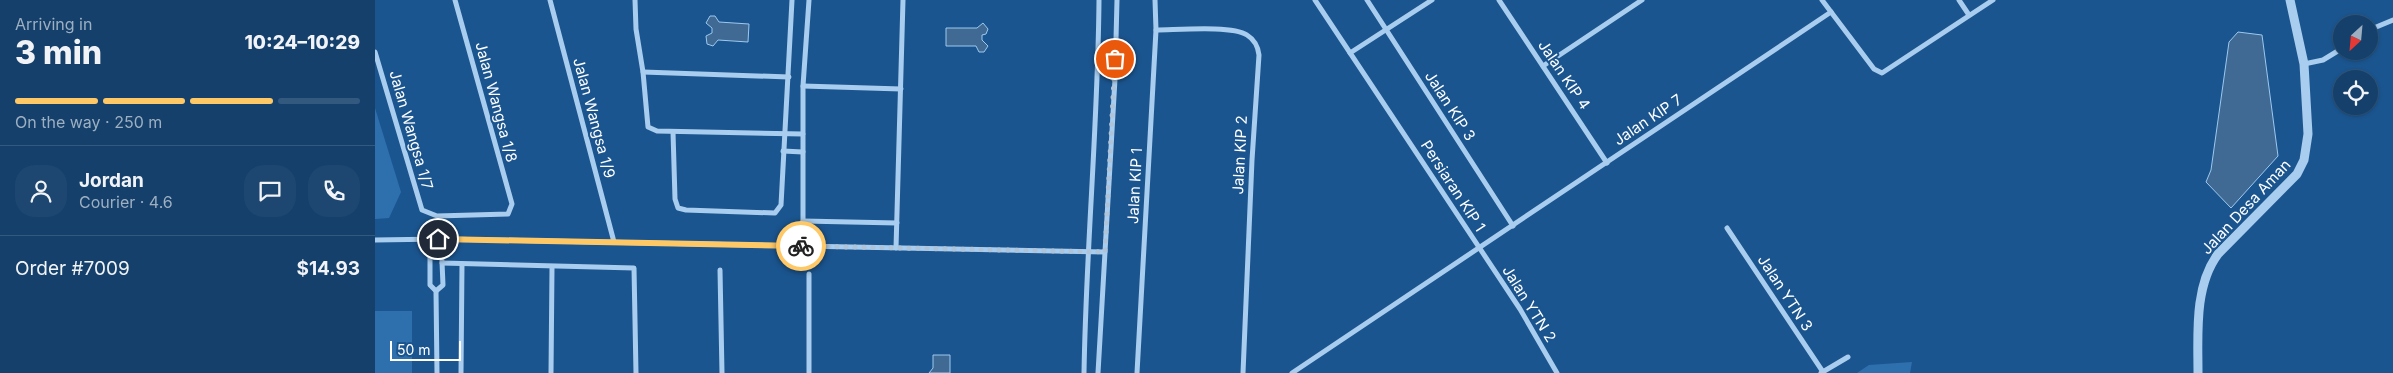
<!DOCTYPE html>
<html lang="en">
<head>
<meta charset="utf-8">
<style>
  body { margin:0; font-family:Inter,sans-serif; background:#1d4771; color:#f1f3f6; height:100vh; display:flex; flex-direction:column; font-size:19px; white-space:nowrap }
  * { box-sizing:border-box; margin:0 }
  p { font-size:16px; color:#9dafc1 }
  .icon { flex:none; width:28px; height:28px; fill:none; stroke:currentColor; stroke-width:2; stroke-linecap:round; stroke-linejoin:round }
  .map { position:relative; flex:1; overflow:hidden }
  .panel { display:flex; flex-direction:column; background:#14406b; width:375px }
  .panel>* { flex:none }
  .needle { width:32px; rotate:206deg }
  .tools { position:absolute; left:1958px; top:15px; display:grid; gap:10px }
  .tools a { display:grid; place-items:center; width:45px; height:45px; border-radius:50%; background:#14406b; box-shadow:0 1px 4px #0004,0 0 0 1px #33597e; font-size:25px }
  .scale { position:absolute; left:15px; bottom:12px; width:71px; box-sizing:border-box; padding-left:5px; border:2px solid #fff; border-top:0; font-size:14px; line-height:18px; white-space:nowrap; color:#fff; -webkit-text-stroke:4px #1b558f; paint-order:stroke }
  .pin { position:absolute; display:grid; place-items:center; width:42px; height:42px; color:#fff; margin:-21px; border:2px solid #fff; border-radius:50%; box-shadow:0 1px 5px #0007 }
  .courier { position:absolute; display:grid; place-items:center; width:50px; height:50px; margin:-25px; border:4px solid #ffc866; border-radius:50%; background:#fff; color:#222; box-shadow:0 1px 6px #0007 }
  .head em { font-style:normal; font-weight:800 }
  .head div { display:flex; flex-direction:column-reverse }
  .head { display:flex; align-items:center; justify-content:space-between; height:85px; padding:0 15px }
  h1 { font-size:32px; font-weight:800; line-height:38px }
  .bar { display:grid; grid-template-columns:repeat(4,1fr); gap:8px 5px; align-content:center; height:60px; padding:0 15px }
  .bar i { height:6px; border-radius:4px; background:#33597e }
  .bar .on { background:#ffc866 }
  .bar p { grid-column:span 4 }
  .line { display:flex; align-items:center; gap:12px; padding:0 15px; border-top:1px solid #33597e }
  .line div { flex:1 }
  .round { display:grid; place-items:center; flex:none; width:52px; height:52px; border-radius:20px; background:#1d4771 }
  main { display:flex; flex:1; min-height:0 }
  .map>svg:first-child { display:block }
</style>
</head>
<body>
<main>
<section class="panel">
<div class="head"><div><h1>3 min</h1><p>Arriving in</p></div><em>10:24–10:29</em></div>
<div class="bar"><i class="on"></i><i class="on"></i><i class="on"></i><i></i><p>On the way · 250 m</p></div>
<div class="line" style="height:90px"><a class="round"><svg class="icon" aria-label="person" viewBox="0 0 24 24"><circle cx="12" cy="8" r="4"/><path d="M4 21q1-7 8-7t8 7"/></svg></a><div><b>Jordan</b><p>Courier · 4.6</p></div><a class="round"><svg class="icon" aria-label="chat" viewBox="0 0 24 24"><path d="M4 5h16v11H9l-5 4z"/></svg></a><a class="round"><svg class="icon" aria-label="phone" viewBox="0 0 24 24"><path d="M5 4h4l2 5-3 2q2 4 5 5l2-3 5 2v4C11 20 4 13 5 4z"/></svg></a></div>
<div class="line" style="height:65px"><div>Order #7009</div><b>$14.93</b></div>
</section>
<div class="map">
<svg width="2018" height="373" viewBox="0 0 2018 373">
  <rect width="100%" height="100%" fill="#1b558f"/>
  <g fill="#2e70ad">
    <path d="M0,108L26,192L14,218L0,219Z"/>
    <rect x="0" y="311" width="37" height="62"/>
    <path d="M1537,362L1535,373H1482L1494,365Z"/>
  </g>
  <g fill="#406a93" stroke="#9cc9f0">
    <path d="M335,16H340L344,22L374,24L373,42L343,40L338,46L332,44L331,36L337,33V28L331,23Z"/>
    <path d="M608,23L613,29L611,34L607,35V40L613,46L609,52H604L601,46H571V28H602Z"/>
    <path d="M1863,32L1887,35L1903,156L1856,208L1831,182L1836,170L1854,42Z"/>
    <path d="M558,355H575V373H554L558,368Z"/>
  </g>
  <g fill="none" stroke-linecap="round" stroke-linejoin="round">
    <g stroke="#a9cdee" stroke-width="5">
      <path d="M175,0L239,242"/>
      <path d="M260,0L261,29L268,72L273,127L282,131L428,134"/>
      <path d="M940,0L1145,309L1182,373"/>
      <path d="M992,0L1138,226"/>
      <path d="M1124,0L1232,163"/>
      <path d="M1447,0L1499,69L1507,73L1618,0"/>
      <path d="M1584,0L1594,15"/>
      <path d="M781,30C801,30 857,25 872,35C880,40 883,46 884,55L877,160L868,373"/>
      <path d="M1994,30L2018,20"/>
      <path d="M0,52L47,210L62,216L133,214L137,204L80,0"/>
      <path d="M975,53L1057,0"/>
      <path d="M1929,64L1948,60L1966,49"/>
      <path d="M1168,66L1267,0"/>
      <path d="M268,72L414,77"/>
      <path d="M428,86L526,89"/>
      <path d="M298,132L300,199L303,208L311,210L400,213L406,205L417,0"/>
      <path d="M408,151L428,152"/>
      <path d="M428,221L522,223"/>
      <path d="M1352,228L1448,372"/>
      <path d="M55,239V285L61,291L62,373"/>
      <path d="M0,240L66,239L730,252"/>
      <path d="M428,246V86L434,0"/>
      <path d="M521,248L528,0"/>
      <path d="M67,263L259,268L261,373"/>
      <path d="M345,270L347,373"/>
      <path d="M434,274V373"/>
      <path d="M61,291L68,285L66,239"/>
      <path d="M86,373L87,264"/>
      <path d="M176,373L177,268"/>
      <path d="M709,373C711,248 723,125 724,0"/>
      <path d="M723,373L740,79L742,0"/>
      <path d="M762,373L781,30L780,0"/>
      <path d="M917,373L1456,12"/>
      <path d="M1446,373L1473,357"/>
    </g>
    <path stroke="#a9cdee" stroke-width="9" d="M1823,373C1823,334 1819,286 1843,254L1922,174L1929,160L1933,134L1929,64L1915,0"/>
  </g>
  <g fill="none" stroke-linecap="round" stroke-linejoin="round">
    <path stroke="#afc4d8" stroke-width="5" stroke-dasharray="0 9" d="M426,246L730,252L740,59"/>
    <path stroke="#ffc866" stroke-width="6" d="M63,239L426,246"/>
  </g>
  <g text-anchor="middle" stroke-width="4" stroke-linejoin="round" paint-order="stroke">
    <g font-size="15" fill="#fff" stroke="#1b558f">
      <text transform="translate(1189 75) rotate(56)" y="5">Jalan KIP 4</text>
      <text transform="translate(121 102) rotate(75)" y="5">Jalan Wangsa 1/8</text>
      <text transform="translate(1075 106) rotate(57)" y="5">Jalan KIP 3</text>
      <text transform="translate(219 118) rotate(75)" y="5">Jalan Wangsa 1/9</text>
      <text transform="translate(1273 120) rotate(-34)" y="5">Jalan KIP 7</text>
      <text transform="translate(36 130) rotate(74)" y="5">Jalan Wangsa 1/7</text>
      <text transform="translate(865 155) rotate(-87)" y="5">Jalan KIP 2</text>
      <text transform="translate(760 186) rotate(-87)" y="5">Jalan KIP 1</text>
      <text transform="translate(1078 186) rotate(57)" y="5">Persiaran KIP 1</text>
      <text transform="translate(1871 207) rotate(-47)" y="5">Jalan Desa Aman</text>
      <text transform="translate(1410 293) rotate(57)" y="5">Jalan YTN 3</text>
      <text transform="translate(1154 304) rotate(58)" y="5">Jalan YTN 2</text>
    </g>
  </g>
</svg>
<div class="tools">
<a><svg class="needle" viewBox="-14 -14 28 28"><path d="M0-13l5 13h-10z" fill="#e53935"/><path d="M0 13l5-13h-10z" fill="#9dafc1"/></svg></a>
<a><svg class="icon" aria-label="locate" viewBox="0 0 24 24"><circle cx="12" cy="12" r="6"/><path d="M12 2v4M12 18v4M2 12h4M18 12h4"/></svg></a>
</div>
<div class="scale">50 m</div>
<div class="pin" style="left:740px;top:59px;background:#ea580c"><svg class="icon" aria-label="bag" viewBox="0 0 24 24"><path d="M5 8h14l-1 12H6zM9 8a3 3 0 0 1 6 0"/></svg></div>
<div class="pin" style="left:63px;top:239px;background:#1f2937"><svg class="icon" aria-label="home" viewBox="0 0 24 24"><path d="M3 11l9-7 9 7M6 9v11h12V9"/></svg></div>
<div class="courier" style="left:426px;top:246px"><svg class="icon" aria-label="bike" viewBox="0 0 24 24"><circle cx="6" cy="16" r="4"/><circle cx="18" cy="16" r="4"/><path d="M6 16l4-8h5l3 8M10 8l3 8H6M13 5h3"/></svg></div>
</div>
</main>
</body>
</html>
